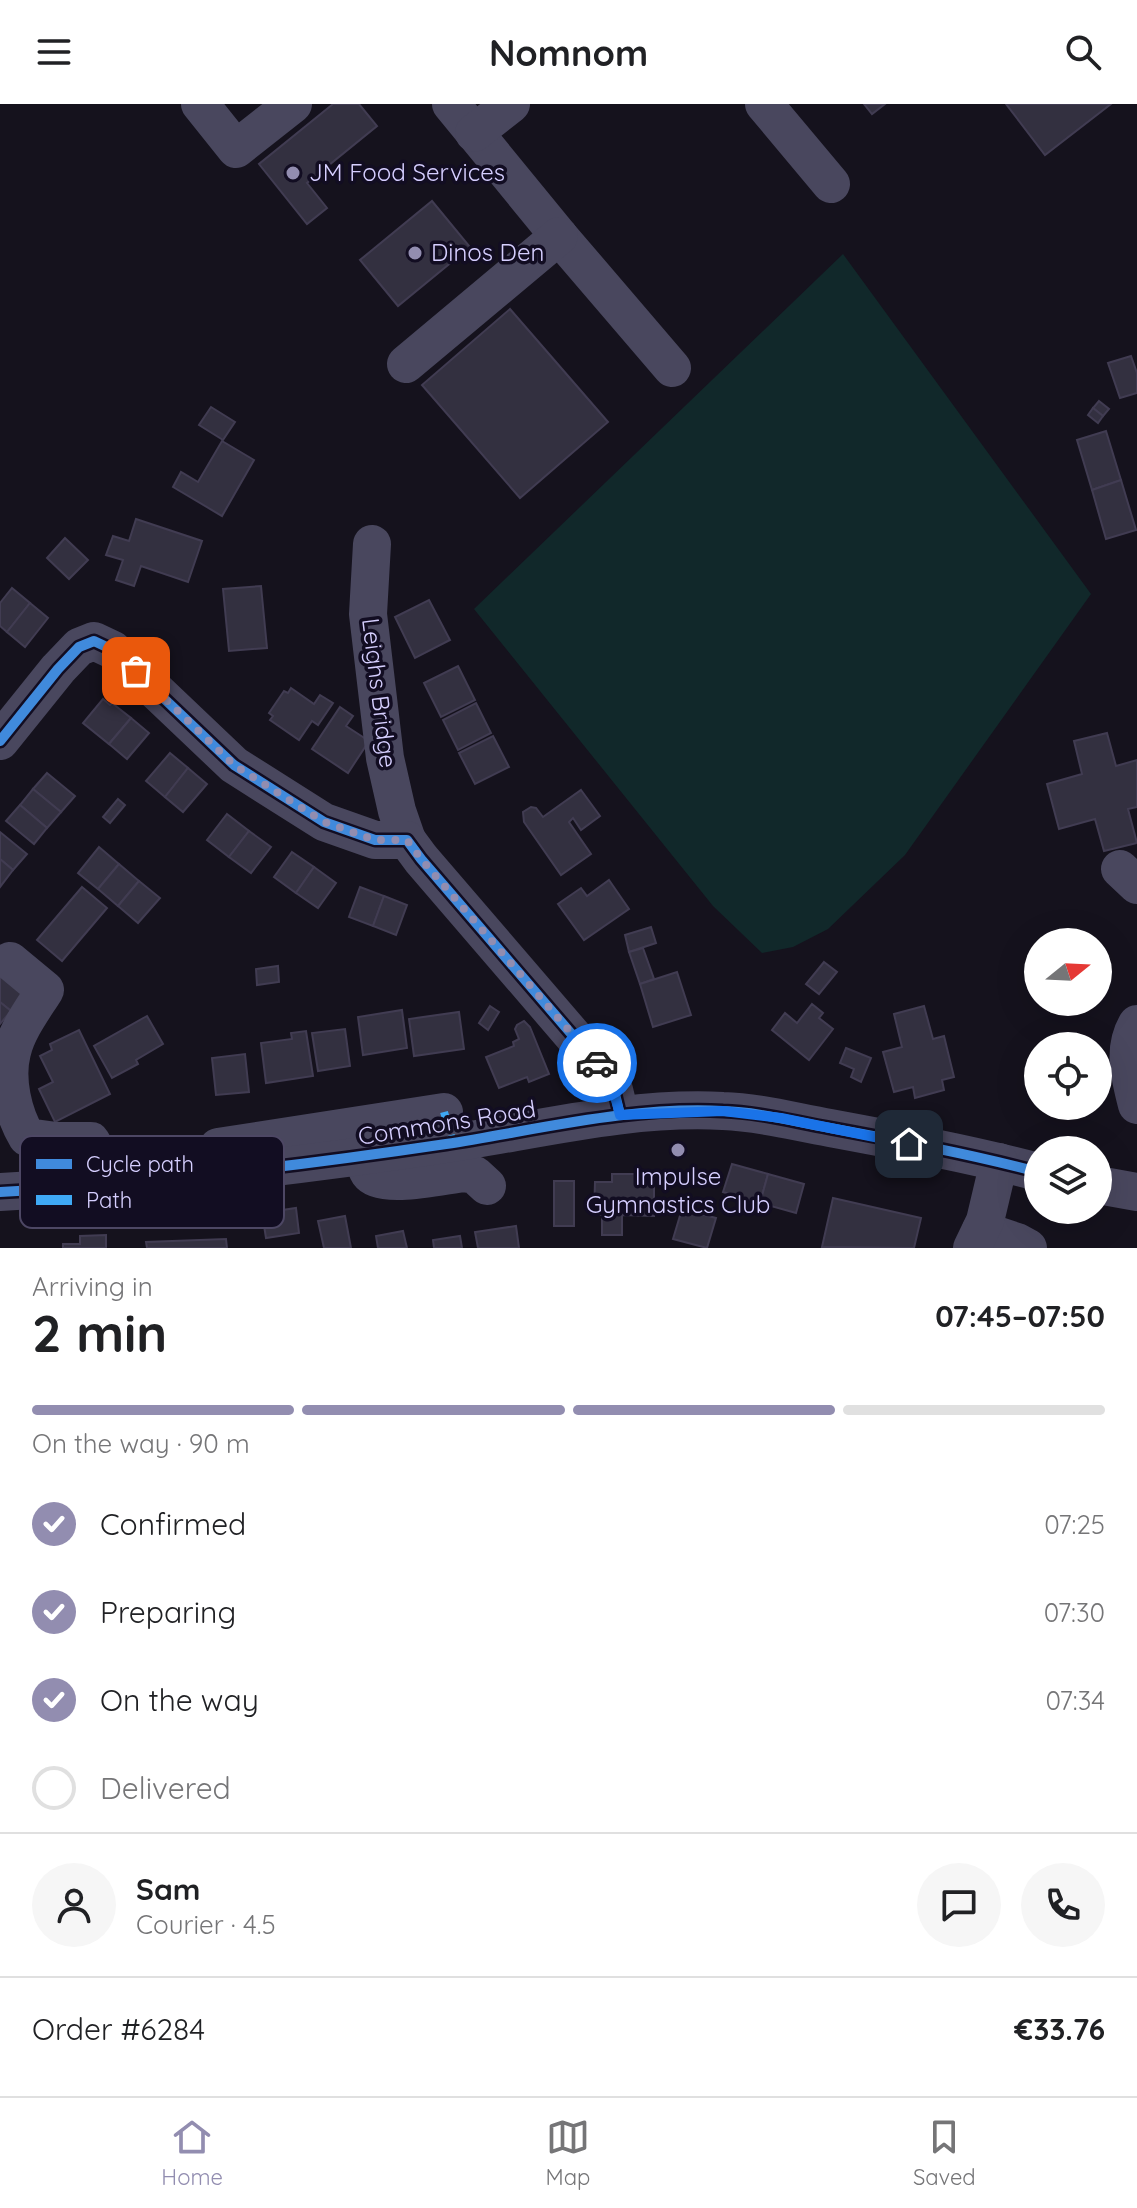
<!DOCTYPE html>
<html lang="en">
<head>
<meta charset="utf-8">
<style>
  body { margin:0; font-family:Quicksand,sans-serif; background:#f6f6f6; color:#202124; height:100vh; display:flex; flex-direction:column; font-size:30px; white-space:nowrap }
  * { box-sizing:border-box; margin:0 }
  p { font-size:26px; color:#757577 }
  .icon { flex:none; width:44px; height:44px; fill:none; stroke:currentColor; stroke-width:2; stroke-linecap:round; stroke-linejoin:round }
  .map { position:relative; height:1144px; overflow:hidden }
  .side { display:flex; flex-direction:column; background:#fff; flex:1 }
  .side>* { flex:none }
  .needle { width:52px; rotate:72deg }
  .tools { position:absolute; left:1024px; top:824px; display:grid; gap:16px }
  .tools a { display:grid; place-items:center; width:88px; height:88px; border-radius:50%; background:#fff; box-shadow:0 8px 32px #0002; font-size:40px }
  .pin { position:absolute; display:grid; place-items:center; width:68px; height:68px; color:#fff; margin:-34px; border-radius:16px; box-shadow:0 4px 12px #0006 }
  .courier { position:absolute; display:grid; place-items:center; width:80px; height:80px; margin:-40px; border:6px solid #1a73e8; border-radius:50%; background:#fff; color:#222; box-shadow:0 2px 10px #0007 }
  .head em { font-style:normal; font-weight:700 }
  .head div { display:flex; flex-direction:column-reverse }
  .head { display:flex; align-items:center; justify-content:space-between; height:136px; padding:0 32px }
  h1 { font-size:52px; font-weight:700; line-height:60px }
  .bar { display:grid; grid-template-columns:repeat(4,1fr); gap:12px 8px; align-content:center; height:96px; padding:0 32px }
  .bar i { height:10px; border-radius:6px; background:#e0e0e0 }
  .bar .on { background:#928db0 }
  .bar p { grid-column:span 4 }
  .line { display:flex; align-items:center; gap:20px; padding:0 32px; border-top:2px solid #e0e0e0 }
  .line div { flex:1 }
  .round { display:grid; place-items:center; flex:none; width:84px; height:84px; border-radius:42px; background:#f6f6f6 }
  ol { padding:0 32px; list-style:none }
  li { display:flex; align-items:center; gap:24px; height:88px }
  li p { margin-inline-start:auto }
  li .icon { padding:8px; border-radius:50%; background:#928db0; color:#fff; stroke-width:4 }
  li:last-child { color:#757577 }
  li i { width:44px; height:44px; border:4px solid #e0e0e0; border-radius:50% }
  header { display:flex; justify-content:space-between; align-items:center; height:104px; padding:0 32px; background:#fff; font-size:36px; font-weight:700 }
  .tab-bar { display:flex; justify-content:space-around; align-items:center; height:112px; border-top:2px solid #e0e0e0; background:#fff; font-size:22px; color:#757577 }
  .tab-bar a { display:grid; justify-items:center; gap:4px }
  .tab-bar .on { color:#928db0 }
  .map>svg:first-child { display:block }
</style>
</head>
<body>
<header><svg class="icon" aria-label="menu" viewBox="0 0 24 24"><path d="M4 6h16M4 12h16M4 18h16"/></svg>Nomnom<svg class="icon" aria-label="search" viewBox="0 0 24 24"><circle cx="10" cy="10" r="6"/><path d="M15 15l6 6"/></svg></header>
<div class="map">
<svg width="1137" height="1144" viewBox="0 0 1137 1144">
  <rect width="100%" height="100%" fill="#15121d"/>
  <path fill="#11282a" d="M843,150L1091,490L905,751L828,825L793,843L762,849L713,802L474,505Z"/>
  <g fill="#333040" stroke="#413c52" stroke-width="2">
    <path d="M333,0H359L377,22L307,79L327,104L307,120L259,60Z"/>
    <path d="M864,0H885L872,10Z"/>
    <path d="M1006,0H1111L1045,51Z"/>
    <path d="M432,97L470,143L398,202L360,156Z"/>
    <path d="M510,205L608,318L520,394L422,281Z"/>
    <path d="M1131,252L1137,269V289L1120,294L1108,259Z"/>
    <path d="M1099,297L1109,305L1103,312L1093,304Z"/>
    <path d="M211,303L235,318L223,336L199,321Z"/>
    <path d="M1093,304L1103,312L1098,319L1088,311Z"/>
    <path d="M1106,327L1121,376L1092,386L1077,336Z"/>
    <path d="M222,337L254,356L222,412L173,383L181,368L198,378Z"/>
    <path d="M1121,376L1136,426L1106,435L1092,386Z"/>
    <path d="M136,415L202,437L188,478L141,462L134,482L116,476L123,456L106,451L113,432L129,437Z"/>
    <path d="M65,434L88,456L69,475L47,454Z"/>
    <path d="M261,482L267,544L229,547L223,485Z"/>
    <path d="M12,484L30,499L7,528L0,522V499Z"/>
    <path d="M429,496L450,536L415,554L395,513Z"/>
    <path d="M30,499L48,514L25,543L7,528Z"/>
    <path d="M458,562L475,596L441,613L424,579Z"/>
    <path d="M291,584L314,600L320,591L333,599L318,621L312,617L299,636L270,616L273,612L269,609L284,587L288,589Z"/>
    <path d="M103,595L110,601L112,599L131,614L109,640L83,619Z"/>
    <path d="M476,599L491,629L458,646L443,616Z"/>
    <path d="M340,603L353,612L346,622L369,637L348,669L312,645Z"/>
    <path d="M131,614L149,629L127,655L109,640Z"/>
    <path d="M1107,629L1116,662L1137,656V703L1128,705L1137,739L1104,747L1095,715L1059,725L1047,680L1082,670L1074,637Z"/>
    <path d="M493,632L509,663L475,680L459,649Z"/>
    <path d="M170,649L188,664L165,693L146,677Z"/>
    <path d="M188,664L207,680L183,708L165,693Z"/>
    <path d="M47,669L75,692L61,708L33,685Z"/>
    <path d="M33,685L61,708L47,724L20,701Z"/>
    <path d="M581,686L600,712L581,726L573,714L569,718L591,750L561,771L524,718L523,708L531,703L536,704L543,713Z"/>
    <path d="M118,695L125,701L110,719L103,713Z"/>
    <path d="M20,701L47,724L34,740L6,717Z"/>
    <path d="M227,710L249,727L229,753L207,736Z"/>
    <path d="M249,727L271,743L251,769L229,753Z"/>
    <path d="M0,728L27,750L13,766L0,755Z"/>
    <path d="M99,743L119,760L98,785L78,769Z"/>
    <path d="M292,748L314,763L296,789L274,773Z"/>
    <path d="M0,755L13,766L0,783Z"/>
    <path d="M119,760L139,777L118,802L98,785Z"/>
    <path d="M314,763L336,779L318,804L296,789Z"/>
    <path d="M609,776L629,805L584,836L558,800L581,784L587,792Z"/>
    <path d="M139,777L160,794L138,819L118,802Z"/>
    <path d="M82,783L107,804L62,857L37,836Z"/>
    <path d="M360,783L384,792L373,822L349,813Z"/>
    <path d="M384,792L407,801L396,831L373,822Z"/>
    <path d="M651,823L656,839L629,848L625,831Z"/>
    <path d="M643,844L654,875L640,880L629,848Z"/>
    <path d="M824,858L837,868L819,890L806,880Z"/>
    <path d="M278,862L279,878L257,881L256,865Z"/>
    <path d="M0,867L26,888L11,907L0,898Z"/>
    <path d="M677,868L691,911L653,923L640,880Z"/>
    <path d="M0,898L11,907L0,920Z"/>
    <path d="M812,900L823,909L819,914L833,925L809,956L772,926L785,909L797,919Z"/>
    <path d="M490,902L499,908L488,926L479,919Z"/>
    <path d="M924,902L933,935L944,932L954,973L942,976L944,986L915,994L913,983L894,988L883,948L902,943L894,910Z"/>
    <path d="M402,906L407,944L363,951L358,913Z"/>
    <path d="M459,908L464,945L414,952L409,915Z"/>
    <path d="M147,912L163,940L136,956L138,960L112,974L94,942Z"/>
    <path d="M524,917L530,923L549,970L529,978L527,973L499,984L486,953L514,942L513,938L519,935L515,925L517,921Z"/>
    <path d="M345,925L350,962L318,967L312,929Z"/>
    <path d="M79,926L110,990L55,1018L39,985L53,978L40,952L52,946L50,940Z"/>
    <path d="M306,927L313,972L266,979L261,939L292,935L291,929Z"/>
    <path d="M846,944L871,954L861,978L851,973L854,965L840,959Z"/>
    <path d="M245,950L249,988L216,991L212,954Z"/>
    <path d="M732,1060L768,1070L760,1099L723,1088Z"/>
    <path d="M612,1070H640V1078H654V1112L622,1111V1131H602V1111H594L595,1078H612Z"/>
    <path d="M768,1070L804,1080L796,1109L760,1099Z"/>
    <rect x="554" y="1077" width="20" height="45"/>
    <path d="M833,1094L921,1114L914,1144L822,1143Z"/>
    <path d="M296,1104L299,1129L266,1134L262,1109Z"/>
    <path d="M682,1105L716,1114L707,1144L673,1135Z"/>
    <path d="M345,1112L351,1144H324L318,1117Z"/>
    <path d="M516,1122L519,1144H478L475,1128Z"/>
    <path d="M403,1127L407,1144H378L376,1132Z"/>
    <path d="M106,1131V1144H63V1140H80V1132Z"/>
    <path d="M460,1132L462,1144H434L433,1136Z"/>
    <path d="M226,1135L227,1144H147L146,1138Z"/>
  </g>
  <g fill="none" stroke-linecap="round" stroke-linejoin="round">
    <g stroke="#49475e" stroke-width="38">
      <path d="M200,0L236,45L293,0"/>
      <path d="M451,0L559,132L672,264"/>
      <path d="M764,0L831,80"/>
      <path d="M474,29L511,0"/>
      <path d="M406,260L559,132"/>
      <path d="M372,440L368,510L385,654L397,707L407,736"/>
      <path d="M0,637L58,565L79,543L94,537L113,546L234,661L324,718L375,736H407L421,755L605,969L614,986L620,1011"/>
      <path d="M1120,765L1137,781"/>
      <path d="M10,857L45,886C33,905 17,926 12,948C5,975 13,1010 27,1033L56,1037H91L98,1049L103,1081"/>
      <path d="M1137,920C1122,945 1130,973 1137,1001"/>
      <path d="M360,1031C362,1043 362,1058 369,1069C381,1086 444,1071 464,1069L475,1071L487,1082"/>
      <path d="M218,1043L444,1008"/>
      <path d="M1098,1081L1137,1088"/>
      <path d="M0,1088C150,1080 298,1062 446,1040C537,1026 630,1002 723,1007C759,1008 795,1018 830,1024C900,1037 970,1050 1038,1068"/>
      <path d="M981,1126L1017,1138L1028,1144"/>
      <path d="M972,1144L985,1117L999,1058"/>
    </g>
    <g stroke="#3fa9f5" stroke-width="8" stroke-dasharray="16 8" stroke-linecap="butt">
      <path d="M444,1008L453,1039"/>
      <path d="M215,1070L218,1043"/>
    </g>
    <g stroke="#120d22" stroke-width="15">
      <g id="cycleway">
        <path d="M0,637L58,565L79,543L94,537L113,546L234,661L324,718L375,736H407L421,755L605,969L614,986L620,1011"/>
        <path d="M0,1088C150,1080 298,1062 446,1040C537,1026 630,1002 723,1007C759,1008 795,1018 830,1024C900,1037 970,1050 1038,1068"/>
      </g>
    </g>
    <use href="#cycleway" stroke="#408adc" stroke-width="10"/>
  </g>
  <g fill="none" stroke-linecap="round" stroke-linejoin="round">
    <path stroke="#928db0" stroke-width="8" stroke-dasharray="0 14.4" d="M136,567L234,661L324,718L375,736H407L421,755L597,959"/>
    <path stroke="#1a73e8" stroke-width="10" d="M597,959C611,975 615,991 620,1011L723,1007L781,1014L909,1040"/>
  </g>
  <g fill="#928db0" stroke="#120d22" stroke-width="3">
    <circle cx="293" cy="69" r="8"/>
    <circle cx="415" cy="149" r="8"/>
    <circle cx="678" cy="1046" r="8"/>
  </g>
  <g text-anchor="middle" stroke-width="7" stroke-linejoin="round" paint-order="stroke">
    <g font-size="24" fill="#d6cfff" stroke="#120d22" text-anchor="start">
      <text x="309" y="77">JM Food Services</text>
      <text x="431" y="157">Dinos Den</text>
      <text x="678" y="1081" text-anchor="middle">Impulse<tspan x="678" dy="28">Gymnastics Club</tspan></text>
    </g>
    <g font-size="24" fill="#d6cfff" stroke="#120d22">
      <text transform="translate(379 589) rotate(83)" y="8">Leighs Bridge</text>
      <text transform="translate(447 1019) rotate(-9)" y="8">Commons Road</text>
    </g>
  </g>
  <rect x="20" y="1032" width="264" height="92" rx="12" fill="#120d22" stroke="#4d4764" stroke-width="2"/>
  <rect x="36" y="1055" width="36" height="10" fill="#408adc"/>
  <rect x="36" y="1091" width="36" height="10" fill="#3fa9f5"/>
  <g font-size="22" fill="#d6cfff">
    <text x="86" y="1068">Cycle path</text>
    <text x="86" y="1104">Path</text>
  </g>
</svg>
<div class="tools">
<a><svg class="needle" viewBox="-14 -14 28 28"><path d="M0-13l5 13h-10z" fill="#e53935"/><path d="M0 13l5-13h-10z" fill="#757577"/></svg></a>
<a><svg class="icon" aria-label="locate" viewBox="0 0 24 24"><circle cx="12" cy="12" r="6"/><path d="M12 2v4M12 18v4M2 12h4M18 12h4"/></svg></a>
<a><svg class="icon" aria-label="layers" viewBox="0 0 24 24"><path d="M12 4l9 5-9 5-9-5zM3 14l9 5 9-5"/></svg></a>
</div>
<div class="pin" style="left:136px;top:567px;background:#ea580c"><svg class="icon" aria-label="bag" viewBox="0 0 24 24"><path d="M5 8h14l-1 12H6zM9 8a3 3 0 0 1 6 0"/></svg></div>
<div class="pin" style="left:909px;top:1040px;background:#1f2937"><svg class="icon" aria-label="home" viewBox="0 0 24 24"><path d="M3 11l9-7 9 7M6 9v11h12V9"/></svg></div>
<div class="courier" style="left:597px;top:959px"><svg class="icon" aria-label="car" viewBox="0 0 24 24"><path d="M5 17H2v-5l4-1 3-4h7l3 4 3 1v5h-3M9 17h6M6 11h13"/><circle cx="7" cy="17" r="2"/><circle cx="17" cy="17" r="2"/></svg></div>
</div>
<section class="side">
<div class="head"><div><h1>2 min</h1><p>Arriving in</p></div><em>07:45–07:50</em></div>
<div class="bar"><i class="on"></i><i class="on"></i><i class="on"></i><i></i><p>On the way · 90 m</p></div>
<ol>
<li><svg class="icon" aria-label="check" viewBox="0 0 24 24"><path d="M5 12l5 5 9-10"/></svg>Confirmed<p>07:25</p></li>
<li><svg class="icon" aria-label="check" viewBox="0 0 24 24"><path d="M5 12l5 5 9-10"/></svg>Preparing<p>07:30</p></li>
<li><svg class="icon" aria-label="check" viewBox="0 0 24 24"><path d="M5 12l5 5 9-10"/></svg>On the way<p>07:34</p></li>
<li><i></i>Delivered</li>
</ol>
<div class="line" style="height:144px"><a class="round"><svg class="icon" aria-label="person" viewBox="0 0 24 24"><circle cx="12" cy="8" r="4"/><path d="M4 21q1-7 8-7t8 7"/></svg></a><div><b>Sam</b><p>Courier · 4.5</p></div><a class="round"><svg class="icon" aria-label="chat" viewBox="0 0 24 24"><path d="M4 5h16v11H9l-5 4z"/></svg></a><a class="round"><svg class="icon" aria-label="phone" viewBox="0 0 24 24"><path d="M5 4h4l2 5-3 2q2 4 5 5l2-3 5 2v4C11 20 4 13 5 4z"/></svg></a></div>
<div class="line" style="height:104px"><div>Order #6284</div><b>€33.76</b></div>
</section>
<nav class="tab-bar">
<a class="on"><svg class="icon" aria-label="home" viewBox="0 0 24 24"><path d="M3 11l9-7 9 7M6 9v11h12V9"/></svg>Home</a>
<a><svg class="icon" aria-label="map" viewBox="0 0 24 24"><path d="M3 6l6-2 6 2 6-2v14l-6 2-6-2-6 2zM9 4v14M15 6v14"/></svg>Map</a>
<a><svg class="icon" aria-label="saved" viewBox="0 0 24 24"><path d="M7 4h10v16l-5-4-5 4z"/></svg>Saved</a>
</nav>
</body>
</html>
